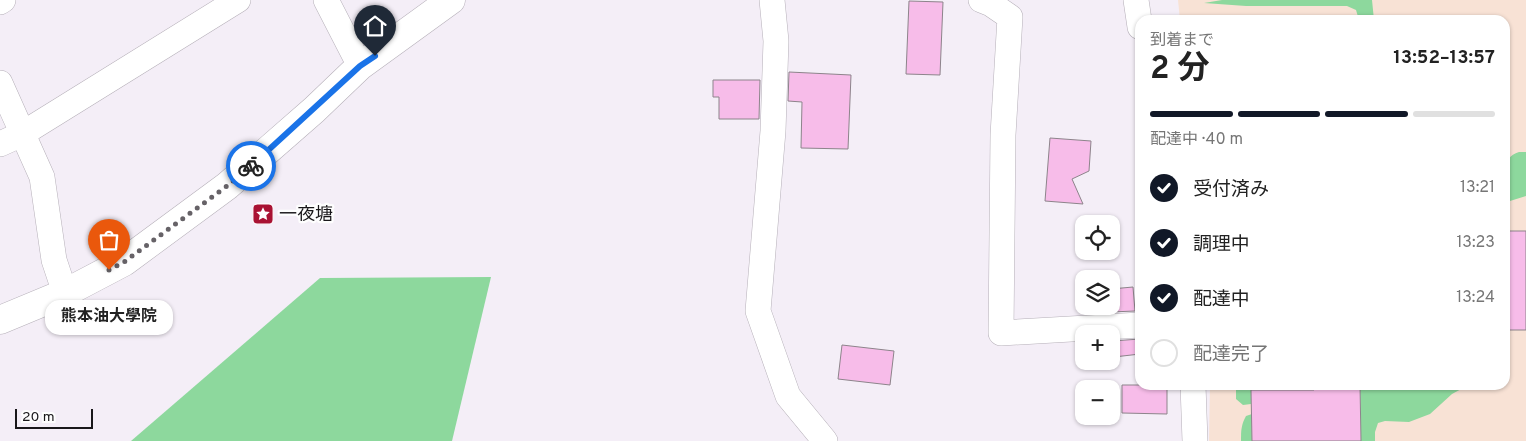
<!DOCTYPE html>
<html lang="ja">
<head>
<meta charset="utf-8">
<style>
  body { margin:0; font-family:Overpass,"Noto Sans JP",sans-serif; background:#f2f2f2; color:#222; height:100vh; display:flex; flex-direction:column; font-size:19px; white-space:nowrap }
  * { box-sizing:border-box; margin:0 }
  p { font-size:16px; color:#767676 }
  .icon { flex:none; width:28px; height:28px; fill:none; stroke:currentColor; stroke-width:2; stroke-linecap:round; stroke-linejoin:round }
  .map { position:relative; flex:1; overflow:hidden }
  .drawer { position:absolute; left:1135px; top:15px; width:375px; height:375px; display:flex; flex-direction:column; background:#fff; border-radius:15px; box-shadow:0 1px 4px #0004 }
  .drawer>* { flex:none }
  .tools { position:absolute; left:1075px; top:215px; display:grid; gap:10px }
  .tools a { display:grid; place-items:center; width:45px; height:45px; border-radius:10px; background:#fff; box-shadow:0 1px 4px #0004; font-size:25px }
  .scale { position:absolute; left:15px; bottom:12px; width:78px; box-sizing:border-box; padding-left:5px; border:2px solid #19171a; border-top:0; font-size:14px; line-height:18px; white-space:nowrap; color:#19171a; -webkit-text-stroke:4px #fefefe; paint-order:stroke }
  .pin { position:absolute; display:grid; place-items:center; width:42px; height:42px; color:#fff; margin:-51px -21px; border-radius:50% 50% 50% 0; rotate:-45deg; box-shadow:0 0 5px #0007 }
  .pin .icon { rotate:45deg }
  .courier { position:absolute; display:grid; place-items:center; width:50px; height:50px; margin:-25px; border:4px solid #1a73e8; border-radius:50%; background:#fff; color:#222; box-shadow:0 1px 6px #0007 }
  .bubble { position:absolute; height:35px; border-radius:15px; background:#fff; box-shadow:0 1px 4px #0004; font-size:16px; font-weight:700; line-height:35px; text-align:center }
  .head em { font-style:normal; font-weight:700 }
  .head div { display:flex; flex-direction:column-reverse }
  .head { display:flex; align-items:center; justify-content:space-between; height:85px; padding:0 15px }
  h1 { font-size:32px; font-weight:700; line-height:38px }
  .bar { display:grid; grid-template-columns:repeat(4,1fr); gap:8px 5px; align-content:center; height:60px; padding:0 15px }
  .bar i { height:6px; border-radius:4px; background:#e0e0e0 }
  .bar .active { background:#111827 }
  .bar p { grid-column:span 4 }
  ol { padding:0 15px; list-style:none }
  li { display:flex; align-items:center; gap:15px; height:55px }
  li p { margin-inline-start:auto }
  li .icon { padding:5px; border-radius:50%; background:#111827; color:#fff; stroke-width:4 }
  li:last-child { color:#767676 }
  li i { width:28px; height:28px; border:2px solid #e0e0e0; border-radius:50% }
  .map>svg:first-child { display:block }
</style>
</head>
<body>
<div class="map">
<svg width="1526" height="441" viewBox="0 0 1526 441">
  <rect width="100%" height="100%" fill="#f4eef7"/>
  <path fill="#f8e2d5" d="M1178,0H1526V441H1209L1210,385H1505V20H1180Z"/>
  <g fill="#8dd89d">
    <path d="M1222,0H1372L1374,20H1359L1356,10L1347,6H1246L1204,3Z"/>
    <path d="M1519,152H1526V196L1510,201L1507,199V195C1506,180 1500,157 1519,152Z"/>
    <path d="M491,277L452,441H131L320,278Z"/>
    <path d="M1236,385H1314L1315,441H1309L1308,390H1252L1251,404L1243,405L1236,399Z"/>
    <path d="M1360,385H1465V387L1452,394L1430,414L1409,422L1385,421L1378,423L1375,432V441H1361Z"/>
    <path d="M1252,414V441H1241C1241,431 1241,425 1246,416Z"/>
  </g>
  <g fill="#f7bce9" stroke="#8d848b">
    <path d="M909,1L943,2L940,75L906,74Z"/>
    <path d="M789,72L851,75L848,149L801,148L802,102L788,101Z"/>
    <path d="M713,80H760L759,119H719V97H713Z"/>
    <path d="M1050,138L1091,141L1089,171L1072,179L1083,204L1045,201Z"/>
    <rect x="1505" y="231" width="21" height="99"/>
    <path d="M1133,287L1135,311L1111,312V289Z"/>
    <path d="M1140,339V354L1114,357L1112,341Z"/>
    <path d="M842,345L894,351L890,385L838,379Z"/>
    <path d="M1122,385H1167V414L1122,413Z"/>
    <path d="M1314,385H1360L1361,441H1252L1251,390H1314Z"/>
  </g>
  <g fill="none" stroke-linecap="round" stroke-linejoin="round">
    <g stroke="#b5afb8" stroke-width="26">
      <g id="street">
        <path d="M326,0L360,66"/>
        <path d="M772,0L776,41L773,131L758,311L788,396L825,441"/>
        <path d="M981,0L991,4L1010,17L1003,135L1001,333L1140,325"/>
        <path d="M1136,0L1140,27"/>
        <path d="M0,2L3,0"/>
        <path d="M0,83L42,177L54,260L65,293"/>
        <path d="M0,144L22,134L238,0"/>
        <path d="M1193,385L1195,441"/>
      </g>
    </g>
    <g stroke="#b5afb8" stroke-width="29">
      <path id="secondary" d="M0,320L65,293L124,262L227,186L314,110L360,66L451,0"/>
    </g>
    <use href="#street" stroke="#fff" stroke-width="25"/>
    <use href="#secondary" stroke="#fff" stroke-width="28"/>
  </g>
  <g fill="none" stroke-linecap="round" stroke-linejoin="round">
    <path stroke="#666267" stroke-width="5" stroke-dasharray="0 9" d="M109,270L124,262L227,186L251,166"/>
    <path stroke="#1a73e8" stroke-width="6" d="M251,166L360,66L375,56"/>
  </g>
  <defs>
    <g id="sight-square" transform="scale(1.125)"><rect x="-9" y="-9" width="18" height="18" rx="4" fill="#a91233" stroke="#fefefe"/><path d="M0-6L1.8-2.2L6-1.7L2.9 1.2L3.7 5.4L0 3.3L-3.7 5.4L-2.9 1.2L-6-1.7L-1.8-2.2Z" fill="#fff"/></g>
  </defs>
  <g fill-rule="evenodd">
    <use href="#sight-square" x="263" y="214"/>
  </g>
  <g text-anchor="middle" stroke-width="4.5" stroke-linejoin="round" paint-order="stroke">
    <g font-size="18" fill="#19171a" stroke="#fefefe" text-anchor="start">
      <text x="279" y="220">一夜塘</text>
    </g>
  </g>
</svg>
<div class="tools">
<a><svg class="icon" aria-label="locate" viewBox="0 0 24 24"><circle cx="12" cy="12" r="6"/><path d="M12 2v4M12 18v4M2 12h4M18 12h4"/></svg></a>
<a><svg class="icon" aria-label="layers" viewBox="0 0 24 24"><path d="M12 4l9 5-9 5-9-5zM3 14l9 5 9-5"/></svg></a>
<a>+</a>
<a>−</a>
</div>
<div class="scale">20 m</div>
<div class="pin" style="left:109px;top:270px;background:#ea580c"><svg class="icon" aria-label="bag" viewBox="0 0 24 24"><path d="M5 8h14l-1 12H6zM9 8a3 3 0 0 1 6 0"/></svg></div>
<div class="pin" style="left:375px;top:56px;background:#1f2937"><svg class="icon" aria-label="home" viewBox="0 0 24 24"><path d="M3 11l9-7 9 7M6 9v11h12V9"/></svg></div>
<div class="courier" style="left:251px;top:166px"><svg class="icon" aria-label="bike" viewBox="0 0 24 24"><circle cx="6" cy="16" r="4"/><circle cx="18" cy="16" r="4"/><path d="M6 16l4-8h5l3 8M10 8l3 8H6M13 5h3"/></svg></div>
<div class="bubble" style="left:45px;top:300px;width:128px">熊本油大學院</div>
<section class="drawer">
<div class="head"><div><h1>2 分</h1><p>到着まで</p></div><em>13:52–13:57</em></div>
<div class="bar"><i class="active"></i><i class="active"></i><i class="active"></i><i></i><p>配達中 · 40 m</p></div>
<ol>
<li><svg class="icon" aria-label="check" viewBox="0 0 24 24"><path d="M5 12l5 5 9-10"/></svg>受付済み<p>13:21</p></li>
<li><svg class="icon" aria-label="check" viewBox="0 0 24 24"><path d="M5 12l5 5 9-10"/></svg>調理中<p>13:23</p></li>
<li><svg class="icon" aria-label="check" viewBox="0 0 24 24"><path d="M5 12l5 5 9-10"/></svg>配達中<p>13:24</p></li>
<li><i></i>配達完了</li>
</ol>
</section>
</div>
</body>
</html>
